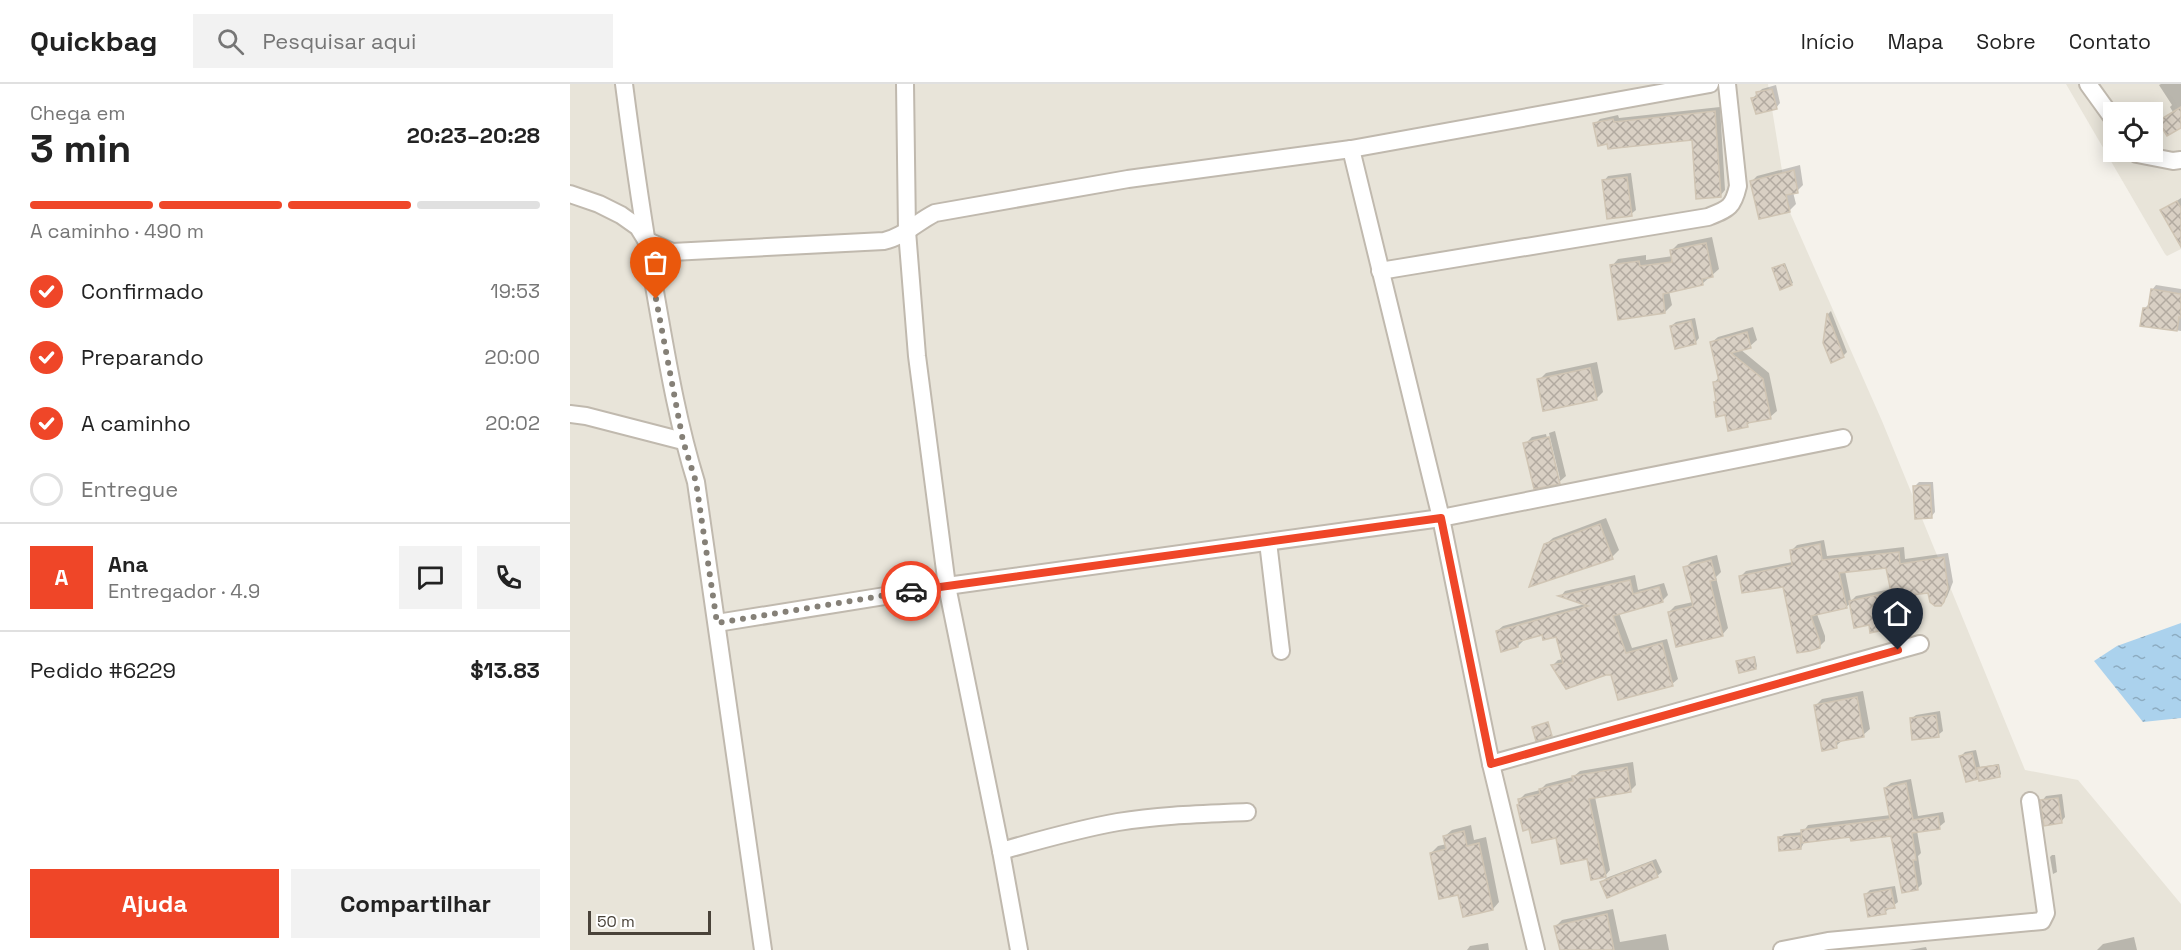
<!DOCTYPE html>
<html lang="pt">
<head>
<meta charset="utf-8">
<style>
  body { margin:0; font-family:"Space Grotesk",sans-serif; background:#f2f2f2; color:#222; height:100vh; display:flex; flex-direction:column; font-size:22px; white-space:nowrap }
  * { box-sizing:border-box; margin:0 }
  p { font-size:20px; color:#767676 }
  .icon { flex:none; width:33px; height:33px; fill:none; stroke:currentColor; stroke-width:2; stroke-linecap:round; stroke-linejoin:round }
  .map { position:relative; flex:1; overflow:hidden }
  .side { display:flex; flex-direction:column; background:#fff; width:570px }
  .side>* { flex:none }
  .tools { position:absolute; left:1533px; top:18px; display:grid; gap:12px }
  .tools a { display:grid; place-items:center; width:60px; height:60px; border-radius:0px; background:#fff; box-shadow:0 3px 15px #0003; font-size:30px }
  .scale { position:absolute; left:18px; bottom:15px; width:123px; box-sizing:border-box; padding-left:6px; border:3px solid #494239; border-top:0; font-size:16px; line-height:21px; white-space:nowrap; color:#494239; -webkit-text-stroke:4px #fff; paint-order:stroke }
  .pin { position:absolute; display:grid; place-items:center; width:51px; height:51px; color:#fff; margin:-62px -26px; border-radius:50% 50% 50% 0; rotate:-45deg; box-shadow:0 0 6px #0007 }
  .pin .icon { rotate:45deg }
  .courier { position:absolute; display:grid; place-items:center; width:60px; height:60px; margin:-30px; border:4px solid #ef4628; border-radius:50%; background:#fff; color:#222; box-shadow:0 2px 8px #0007 }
  .summary em { font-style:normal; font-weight:800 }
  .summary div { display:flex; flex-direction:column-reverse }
  .summary { display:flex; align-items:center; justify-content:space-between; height:102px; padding:0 30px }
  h1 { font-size:39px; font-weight:800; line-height:45px }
  .bar { display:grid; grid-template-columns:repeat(4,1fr); gap:9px 6px; align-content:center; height:72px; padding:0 30px }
  .bar i { height:8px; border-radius:4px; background:#e0e0e0 }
  .bar .active { background:#ef4628 }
  .bar p { grid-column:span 4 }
  .line { display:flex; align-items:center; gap:15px; padding:0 30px; border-top:2px solid #e0e0e0 }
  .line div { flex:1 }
  .round { display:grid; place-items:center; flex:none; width:63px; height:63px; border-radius:0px; background:#f2f2f2 }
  ol { padding:0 30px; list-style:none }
  li { display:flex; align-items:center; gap:18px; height:66px }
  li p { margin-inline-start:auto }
  li .icon { padding:6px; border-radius:50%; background:#ef4628; color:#fff; stroke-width:4 }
  li:last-child { color:#767676 }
  li i { width:33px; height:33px; border:3px solid #e0e0e0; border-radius:50% }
  .primary-button { display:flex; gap:12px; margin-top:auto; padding:12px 30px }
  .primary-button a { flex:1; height:69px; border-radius:0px; background:#ef4628; color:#fff; font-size:24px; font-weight:800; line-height:69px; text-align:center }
  .primary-button a+a { background:#f2f2f2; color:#222 }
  header { display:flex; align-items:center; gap:36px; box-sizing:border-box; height:84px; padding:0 30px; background:#fff; border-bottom:2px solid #e0e0e0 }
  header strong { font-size:28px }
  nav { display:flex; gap:33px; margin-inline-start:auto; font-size:21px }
  .search { width:420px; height:54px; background:#f2f2f2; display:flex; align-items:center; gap:15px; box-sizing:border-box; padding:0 21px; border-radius:0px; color:#767676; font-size:22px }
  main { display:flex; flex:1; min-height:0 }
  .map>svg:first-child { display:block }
</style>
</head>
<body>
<header>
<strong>Quickbag</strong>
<div class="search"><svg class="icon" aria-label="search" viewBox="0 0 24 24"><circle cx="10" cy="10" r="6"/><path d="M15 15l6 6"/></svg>Pesquisar aqui</div>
<nav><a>Início</a><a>Mapa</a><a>Sobre</a><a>Contato</a></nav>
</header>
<main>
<section class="side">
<div class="summary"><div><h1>3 min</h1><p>Chega em</p></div><em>20:23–20:28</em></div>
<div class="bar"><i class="active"></i><i class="active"></i><i class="active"></i><i></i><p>A caminho · 490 m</p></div>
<ol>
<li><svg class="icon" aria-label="check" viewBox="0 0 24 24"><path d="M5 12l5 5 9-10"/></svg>Confirmado<p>19:53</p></li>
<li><svg class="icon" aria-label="check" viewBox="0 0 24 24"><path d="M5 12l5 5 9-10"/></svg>Preparando<p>20:00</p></li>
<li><svg class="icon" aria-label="check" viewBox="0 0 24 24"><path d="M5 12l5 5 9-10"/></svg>A caminho<p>20:02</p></li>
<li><i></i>Entregue</li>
</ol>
<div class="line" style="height:108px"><b class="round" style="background:#ef4628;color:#fff">A</b><div><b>Ana</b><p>Entregador · 4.9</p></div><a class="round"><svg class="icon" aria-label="chat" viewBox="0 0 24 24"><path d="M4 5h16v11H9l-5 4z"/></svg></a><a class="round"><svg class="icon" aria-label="phone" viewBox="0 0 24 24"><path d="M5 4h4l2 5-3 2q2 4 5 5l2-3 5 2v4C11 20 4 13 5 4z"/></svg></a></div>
<div class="line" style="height:78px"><div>Pedido #6229</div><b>$13.83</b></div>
<div class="primary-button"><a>Ajuda</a><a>Compartilhar</a></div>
</section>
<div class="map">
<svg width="1611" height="866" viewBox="0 0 1611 866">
  <defs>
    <pattern id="water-ripples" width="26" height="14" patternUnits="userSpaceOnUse" patternTransform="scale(1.5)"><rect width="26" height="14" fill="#abd2ed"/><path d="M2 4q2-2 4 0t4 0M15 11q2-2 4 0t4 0" fill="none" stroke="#8dacc1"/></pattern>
    <pattern id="building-cross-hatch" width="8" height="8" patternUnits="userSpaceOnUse" patternTransform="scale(1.5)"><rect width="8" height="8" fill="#d9d0c4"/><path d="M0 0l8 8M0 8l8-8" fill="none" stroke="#b2aaa0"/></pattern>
  </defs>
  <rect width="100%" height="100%" fill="#f5f2eb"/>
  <g fill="#e8e4d9" fill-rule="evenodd">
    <path d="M0,0H1198L1218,124L1312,337L1455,686L1508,696L1611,820V866H0Z"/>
    <path d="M1496,0H1611V165L1597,172L1595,170ZM1544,28H1582V68H1544Z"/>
  </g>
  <path fill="url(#water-ripples)" d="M1611,539V634L1573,638L1524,577L1547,562Z"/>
  <g fill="#0003" fill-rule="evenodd">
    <path d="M1591,0H1611V42L1600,23L1602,21L1589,1Z"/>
    <path d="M1206,1L1210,19L1206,24L1183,14L1192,5Z"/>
    <path d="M1150,23L1155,106L1150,112L1123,54L1038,58L1025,40L1030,35L1048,31L1049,34Z"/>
    <path d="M1230,81L1233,101L1227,107L1223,108L1226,120L1220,126L1190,133L1181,98L1187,92Z"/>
    <path d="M1061,89L1066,126L1061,130L1034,97L1038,92Z"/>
    <path d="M1611,114V147L1592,127Z"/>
    <path d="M1142,153L1149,185L1132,200L1099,207L1102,221L1095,228L1042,182L1048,175L1076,171V176L1103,172L1102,166L1108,160Z"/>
    <path d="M1215,179L1223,199L1221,200L1203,185Z"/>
    <path d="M1586,201L1611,205V247L1572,240L1575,224L1579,220L1582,206Z"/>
    <path d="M1261,227L1277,268L1273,272L1254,258L1258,230Z"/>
    <path d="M1125,234L1129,254L1125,259L1101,242L1106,238Z"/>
    <path d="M1183,243L1187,256L1180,262L1170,265L1199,289L1207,327L1200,333L1182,337L1177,341L1156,329L1145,319L1147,316L1144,299L1149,293L1141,259L1148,253Z"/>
    <path d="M1027,278L1033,308L1026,315L969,296L976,289Z"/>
    <path d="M985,347L996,392L989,398L955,360L962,353L976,350L987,395H990L979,349Z"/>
    <path d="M1349,398H1363L1365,428L1361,433L1344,403Z"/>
    <path d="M1036,434L1049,466L1042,473L962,500L975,461L983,454Z"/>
    <path d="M1254,456L1257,472L1334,463L1335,475L1378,469L1383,498L1377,513L1372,519L1359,507L1339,510L1344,534L1339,539H1300L1281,519L1276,523L1247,530L1255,552V557L1250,562L1215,501L1171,492L1176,487L1223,478L1222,466L1227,461ZM1317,483L1321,505L1286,512L1281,517L1275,487Z"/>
    <path d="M1147,471L1151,488L1146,493L1158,544L1152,551L1099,528L1105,522L1123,518L1115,484L1121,478Z"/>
    <path d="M1065,491L1068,506L1094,499L1098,511L1092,517L1049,529L1062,564L1097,555L1108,595L1102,600L983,581L988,576L994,575L987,551L973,549L953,554V557L948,562L927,547L933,542L1015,520L991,512L995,507Z"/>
    <path d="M1185,572L1187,582L1186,584L1168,578Z"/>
    <path d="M1293,607L1300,645L1293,651L1274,655L1266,662L1245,622L1252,615Z"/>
    <path d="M1370,627L1373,647L1368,651L1341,635L1346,631Z"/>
    <path d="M1406,666L1410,683L1429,680L1431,690L1429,692L1410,691L1407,693L1391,672L1395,668Z"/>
    <path d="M1063,678L1066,701L1060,707L1025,713L1040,786L1035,792L1018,773L987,753L960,744L949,716L955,710L970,706L976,700L1003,693L1010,687Z"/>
    <path d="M1341,695L1348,732L1373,728L1375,738L1369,743L1347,747L1351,769L1348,772L1352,800L1347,805L1322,750L1281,751L1235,757L1231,764L1210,754L1214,750L1233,748L1238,741L1321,731L1315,704L1321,699Z"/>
    <path d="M1492,710L1495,733L1491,738L1472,717L1476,712Z"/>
    <path d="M901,741L904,756L916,753L929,818L923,825L889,809L861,769L868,762L877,760L875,752L882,746Z"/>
    <path d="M1482,771H1485L1487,788L1483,790L1480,773Z"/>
    <path d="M1086,775L1092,788L1087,792L1032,798L1036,794Z"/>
    <path d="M1325,802L1328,818L1315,828L1296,810L1300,806Z"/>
    <path d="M1043,825L1050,858L1096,850L1099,866H998L986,842L992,836Z"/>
    <path d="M1564,853L1567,866H1527L1533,860Z"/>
    <path d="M918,859L919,866H897L900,862Z"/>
    <path d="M1356,863L1357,866H1339Z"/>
  </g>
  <g fill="url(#building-cross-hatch)" stroke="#d0c5b4" stroke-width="1.5">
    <path d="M1202,5L1207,25L1186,30L1181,14L1187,13L1186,8Z"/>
    <path d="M1611,23V44L1597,52L1588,37Z"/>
    <path d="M1145,27L1151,113L1126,115L1122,56L1038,65L1037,60L1028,62L1023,39L1043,35L1044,38Z"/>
    <path d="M1224,86L1228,109L1216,111L1220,128L1189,135L1180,97Z"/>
    <path d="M1057,93L1062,132L1037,135L1032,96Z"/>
    <path d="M1607,117L1611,124V163L1590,126Z"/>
    <path d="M1136,159L1143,193L1132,195L1133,201L1093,210L1095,229L1048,236L1040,181L1069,177L1070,182L1102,178L1100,166Z"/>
    <path d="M1214,180L1222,201L1210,206L1202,184Z"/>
    <path d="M1581,205L1611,210V234L1609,233L1607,247L1570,242L1573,224H1578Z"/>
    <path d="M1257,229L1274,273L1261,279L1253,259Z"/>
    <path d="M1121,237L1126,260L1105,265L1100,242Z"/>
    <path d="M1177,248L1181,264L1161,269L1193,295L1201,335L1177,339L1178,343L1158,347L1155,331L1146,333L1144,318H1146L1143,298L1149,297L1140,258Z"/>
    <path d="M1020,284L1027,316L973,327L967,295Z"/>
    <path d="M979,353L990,400L964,405L953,359Z"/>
    <path d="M1360,401L1362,434L1345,435L1343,402Z"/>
    <path d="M1030,440L1043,475L959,503L974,460Z"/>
    <path d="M1250,460L1252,476L1329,468L1330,480L1374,473L1378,505L1374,518L1371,522H1365L1360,518L1358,509L1333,512L1339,540L1300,549L1299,541L1284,544L1279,517L1321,508L1316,484L1269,489L1277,524L1241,532L1250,558V564L1240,567L1227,569L1213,503L1172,509L1169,492L1222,481L1220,466Z"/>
    <path d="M1141,476L1146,496L1140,497L1153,552L1106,563L1098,528L1123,522L1113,483Z"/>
    <path d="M1060,496L1063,510L1089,503L1093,518L1043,532L1056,569L1092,559L1103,602L1048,616L1041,591H1036L996,605L981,581L993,579L986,553L973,556L972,551L947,558L948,563L931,568L926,547L1018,522L988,512Z"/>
    <path d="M1184,573L1186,585L1169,589L1166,577Z"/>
    <path d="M1287,613L1294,653L1266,658L1267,664L1252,667L1244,621Z"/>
    <path d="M1366,631L1369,653L1342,656L1340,634Z"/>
    <path d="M978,638L982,652L966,657L962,643Z"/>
    <path d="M1402,669L1408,695L1396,698L1389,672Z"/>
    <path d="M1428,681L1430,693L1409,697L1407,684Z"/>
    <path d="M1057,683L1061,708L1019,715L1036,793L1021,796L1017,775L991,780L986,754L962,759L959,745L953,747L947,721L949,720L948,715L970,710L969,705L1003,697L1002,692Z"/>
    <path d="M1336,699L1343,736L1368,732L1370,745L1342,749L1346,776H1343L1348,806L1332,809L1321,752L1281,757L1280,753L1232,759L1231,746L1320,735L1314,704Z"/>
    <path d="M1488,714L1492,739L1474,742L1470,716Z"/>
    <path d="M894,747L897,762L909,759L923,826L893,833L888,811L869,815L860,769L876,765L873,752Z"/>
    <path d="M1230,752L1231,765L1209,767L1208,753Z"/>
    <path d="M1082,778L1088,793L1037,814L1030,798Z"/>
    <path d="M1321,805L1325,824L1315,825L1316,830L1298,833L1294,810Z"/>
    <path d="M1037,830L1044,866H990L984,842Z"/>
  </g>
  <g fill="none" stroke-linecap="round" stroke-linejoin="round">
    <g stroke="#c0b9ae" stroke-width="20">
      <g id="minor">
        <path d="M54,0C64,77 75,153 89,230C99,287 109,343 126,398L193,866"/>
        <path d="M335,0L337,147L347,272L377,502L431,767L449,866"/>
        <path d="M1518,0L1544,36"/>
        <path d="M781,65L871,434L921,680L966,866"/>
        <path d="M1566,68L1567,70L1603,77L1611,76"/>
        <path d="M0,110L29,120L51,131L68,143L76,156L102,168L314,157C333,153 347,138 365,129L558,95L781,65L1140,0"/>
        <path d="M810,187L1138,133C1158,125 1163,124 1168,102L1157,0"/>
        <path d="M0,330L16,332L113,357"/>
        <path d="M698,458L711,567"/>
        <path d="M147,539L377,502L871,434L1273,354"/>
        <path d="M921,680L1350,560"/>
        <path d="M431,767C470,756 508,745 548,738C591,731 634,730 677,728"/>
        <path d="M1212,866L1258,857L1472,837L1476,829L1460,717"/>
      </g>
    </g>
    <use href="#minor" stroke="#fff" stroke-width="16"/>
  </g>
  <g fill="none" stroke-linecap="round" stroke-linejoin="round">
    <path stroke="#858077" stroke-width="6" stroke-dasharray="0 10.8" d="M86,215L113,357L126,398L147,539L341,507"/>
    <path stroke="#ef4628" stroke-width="8" d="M341,507L871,434L921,680L1328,566"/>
  </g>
</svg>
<div class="tools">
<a><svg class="icon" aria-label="locate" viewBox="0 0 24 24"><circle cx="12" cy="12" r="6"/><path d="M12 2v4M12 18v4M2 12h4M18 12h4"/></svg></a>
</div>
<div class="scale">50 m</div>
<div class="pin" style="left:86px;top:215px;background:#ea580c"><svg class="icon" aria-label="bag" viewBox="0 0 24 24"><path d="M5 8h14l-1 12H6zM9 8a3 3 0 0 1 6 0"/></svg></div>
<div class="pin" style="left:1328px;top:566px;background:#1f2937"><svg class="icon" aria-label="home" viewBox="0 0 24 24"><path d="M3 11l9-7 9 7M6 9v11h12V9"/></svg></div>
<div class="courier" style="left:341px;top:507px"><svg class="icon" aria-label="car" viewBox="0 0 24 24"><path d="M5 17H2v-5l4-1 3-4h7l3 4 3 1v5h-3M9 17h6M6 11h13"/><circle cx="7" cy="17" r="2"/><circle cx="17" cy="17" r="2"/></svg></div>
</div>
</main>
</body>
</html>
